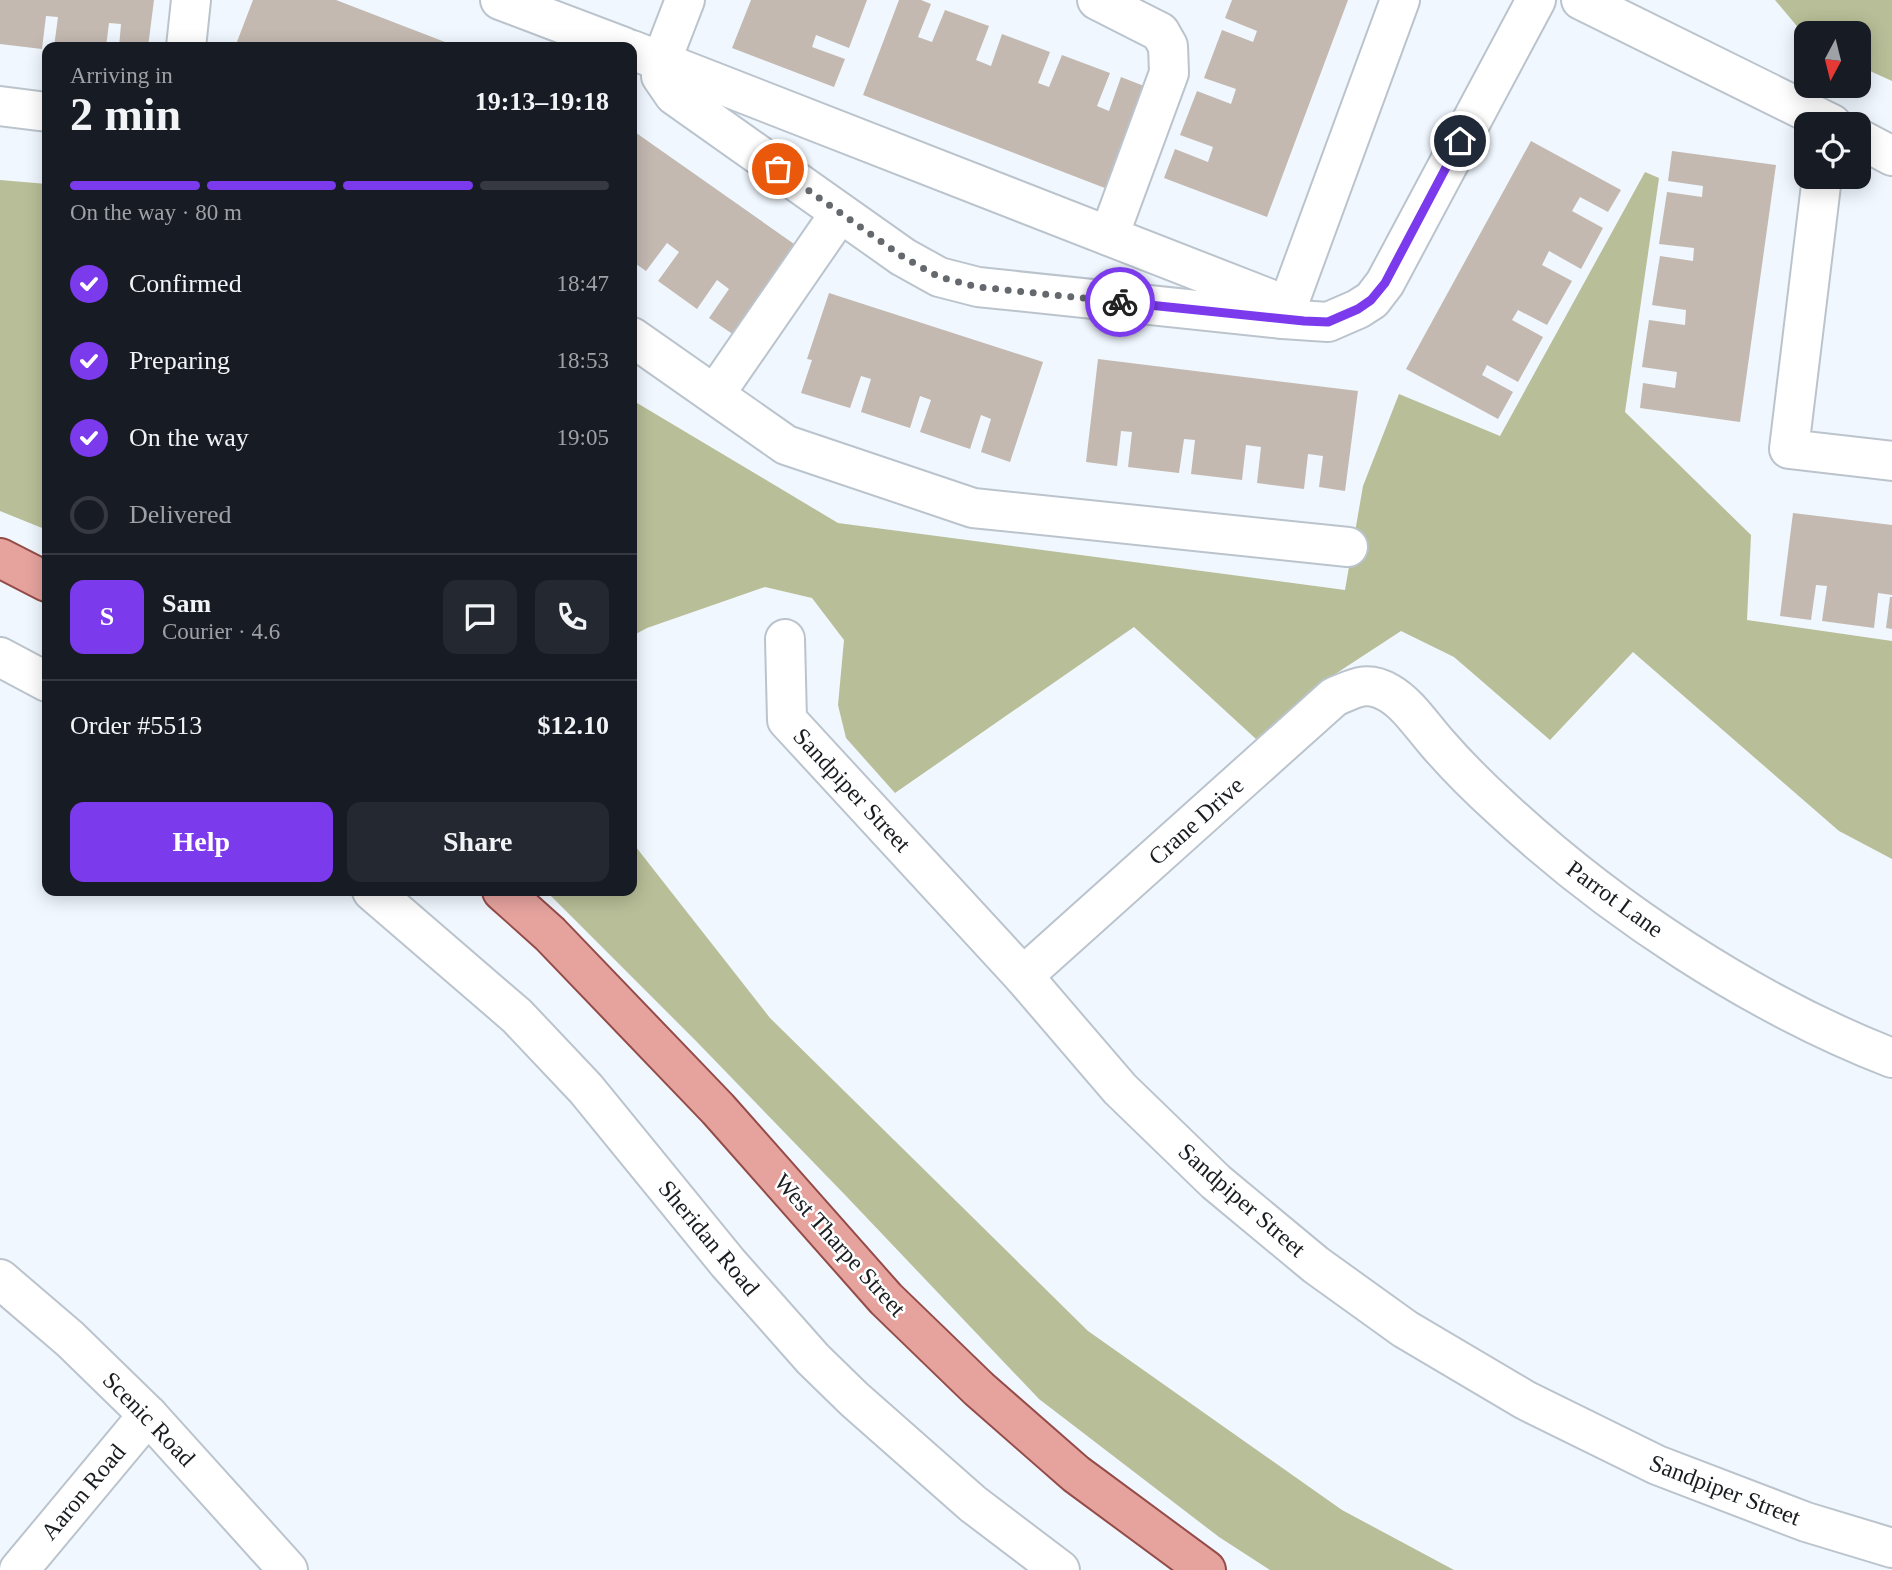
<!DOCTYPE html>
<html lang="en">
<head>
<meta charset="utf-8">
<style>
  body { margin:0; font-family:"Times New Roman",serif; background:#242831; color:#f1f3f6; height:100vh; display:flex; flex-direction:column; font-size:26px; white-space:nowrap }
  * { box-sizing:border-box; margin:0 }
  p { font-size:23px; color:#9ea1a6 }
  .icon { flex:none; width:38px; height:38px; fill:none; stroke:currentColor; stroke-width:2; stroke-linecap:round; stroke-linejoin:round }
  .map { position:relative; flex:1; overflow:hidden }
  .sheet { position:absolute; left:42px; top:42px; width:595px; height:854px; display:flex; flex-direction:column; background:#171b24; border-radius:14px; box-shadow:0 4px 18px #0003 }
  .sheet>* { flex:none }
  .needle { width:46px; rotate:187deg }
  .controls { position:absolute; left:1794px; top:21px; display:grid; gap:14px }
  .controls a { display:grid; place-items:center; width:77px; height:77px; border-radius:14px; background:#171b24; box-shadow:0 4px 18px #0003; font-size:35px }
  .pin { position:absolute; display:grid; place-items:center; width:60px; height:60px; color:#fff; margin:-30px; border:4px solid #fff; border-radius:50%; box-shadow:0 2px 7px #0007 }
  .courier { position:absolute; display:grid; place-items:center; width:70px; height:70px; margin:-35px; border:5px solid #7c3aed; border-radius:50%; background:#fff; color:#222; box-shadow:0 2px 9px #0007 }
  .overview em { font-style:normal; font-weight:700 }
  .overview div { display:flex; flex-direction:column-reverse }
  .overview { display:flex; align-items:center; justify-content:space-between; height:119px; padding:0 28px }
  h1 { font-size:46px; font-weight:700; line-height:52px }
  .bar { display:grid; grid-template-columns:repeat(4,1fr); gap:10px 7px; align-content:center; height:84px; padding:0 28px }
  .bar i { height:9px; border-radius:5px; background:#363941 }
  .bar .selected { background:#7c3aed }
  .bar p { grid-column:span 4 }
  .line { display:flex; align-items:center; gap:18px; padding:0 28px; border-top:2px solid #363941 }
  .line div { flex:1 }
  .round { display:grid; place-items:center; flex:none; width:74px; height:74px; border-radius:14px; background:#242831 }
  ol { padding:0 28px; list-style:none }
  li { display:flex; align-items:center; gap:21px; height:77px }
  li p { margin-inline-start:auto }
  li .icon { padding:7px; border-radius:50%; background:#7c3aed; color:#fff; stroke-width:4 }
  li:last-child { color:#9ea1a6 }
  li i { width:38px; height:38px; border:4px solid #363941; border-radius:50% }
  .button { display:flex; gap:14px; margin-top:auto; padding:14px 28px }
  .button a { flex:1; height:80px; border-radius:14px; background:#7c3aed; color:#fff; font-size:28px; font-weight:700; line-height:80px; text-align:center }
  .button a+a { background:#242831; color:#f1f3f6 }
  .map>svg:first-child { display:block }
</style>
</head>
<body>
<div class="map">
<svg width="1892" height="1570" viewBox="0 0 1892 1570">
  <rect width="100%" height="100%" fill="#f0f7fe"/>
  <g fill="#b8be97">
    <path d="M1775,0H1892V81L1859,66L1858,33H1806V37Z"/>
    <path d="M1645,172L1659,178L1625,412L1751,535L1747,620L1892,641V859L1839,831L1633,652L1550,740L1454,657L1401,631L1320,684L1256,739L1134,627L895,793L846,738L838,705L844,640L812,598L765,587L647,628L632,636V400L838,523L1345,590L1363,486L1399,394L1500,436Z"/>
    <path d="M0,180L47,184V530L0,511Z"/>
    <path d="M632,842L770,1018L1088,1331L1342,1510L1454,1570H1270L1219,1537L1039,1399L847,1197L697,1042L546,891H632Z"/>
  </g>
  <g fill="#c3b9b1">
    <path d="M0,0H154L148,47H119L121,24L109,23L106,47H54L58,17L46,16L42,49L0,44Z"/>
    <path d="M253,0H336L458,47H235Z"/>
    <path d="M751,0H867L849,48L816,35L812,47L845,59L834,87L732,48Z"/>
    <path d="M899,0H921L931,4L918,37L932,42L945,10L989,26L976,60L991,66L1002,34L1050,52L1038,83L1049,87L1062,55L1110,73L1097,106L1109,111L1121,77L1149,88L1110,190L863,95Z"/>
    <path d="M1232,0H1348L1267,217L1164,178L1175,149L1208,162L1213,147L1180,135L1197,91L1231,104L1236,89L1204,78L1222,30L1253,42L1257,31L1225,18Z"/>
    <path d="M632,130L797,246L734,335L709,318L729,289L717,280L697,309L658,281L679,252L667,243L646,271L632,261Z"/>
    <path d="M1531,141L1621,190L1608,212L1580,197L1572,211L1603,228L1581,269L1549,251L1542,265L1572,281L1547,325L1518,310L1512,320L1543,337L1518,382L1487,365L1482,375L1513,392L1498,419L1406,369Z"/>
    <path d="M1672,151L1776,165L1740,422L1640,408L1643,383L1675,388L1677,372L1642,367L1649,320L1685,325L1686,310L1652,305L1660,256L1693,261L1694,248L1659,244L1667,192L1702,197L1703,186L1668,181Z"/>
    <path d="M829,293L1043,362L1010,462L981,452L991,419L981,415L970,449L920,432L931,400L920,396L910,428L861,412L871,379L861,376L850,408L801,393L812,360L807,359Z"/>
    <path d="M1098,359L1358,391L1345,491L1319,487L1323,456L1308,454L1304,489L1257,483L1261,447L1246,445L1242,480L1191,474L1195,440L1184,439L1179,473L1128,467L1132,432L1121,431L1117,466L1086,462Z"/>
    <path d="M1793,513L1892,525V595L1878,593L1874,628L1822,621L1827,586L1816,585L1811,620L1780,616Z"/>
    <path d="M1890,597H1892V629L1886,628Z"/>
  </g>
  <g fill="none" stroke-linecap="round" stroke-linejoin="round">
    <g stroke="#bbc4cd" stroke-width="42">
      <g id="minor">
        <path d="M500,0L624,47"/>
        <path d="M685,0L661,62V76L674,95L903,257L939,277L978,287L1283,319L1328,322L1358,309L1372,300L1385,283L1536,0"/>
        <path d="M1097,0L1160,32L1168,46L1169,73L1109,236"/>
        <path d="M1581,0L1832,124"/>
        <path d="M186,47L191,0"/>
        <path d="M632,50L1288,306"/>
        <path d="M0,106L47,112"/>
        <path d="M1858,138L1892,156"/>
        <path d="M1822,177L1789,449L1892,461"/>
        <path d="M1283,319L1400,0"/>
        <path d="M632,337L786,445L973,508L1348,547"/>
        <path d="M715,394L840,213"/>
        <path d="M785,639L787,720L1023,976L1120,1089L1216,1182L1316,1265L1405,1329L1525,1400L1657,1465L1806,1522L1892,1548"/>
        <path d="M0,657L47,682"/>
        <path d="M372,891L517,1016L586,1089L728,1263L813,1359L854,1399L973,1504L1060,1570"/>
        <path d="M1023,976L1334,697C1355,688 1367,680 1389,693C1408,704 1422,726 1437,743C1456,765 1478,787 1500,807C1609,909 1753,1004 1892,1058"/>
        <path d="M0,1279L70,1339L148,1415L288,1570"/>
        <path d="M19,1570L148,1415"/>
      </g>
    </g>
    <g stroke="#944c48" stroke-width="42">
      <g id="major">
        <path d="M0,558L47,582"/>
        <path d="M502,891L550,934L718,1109L886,1299L979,1389L1076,1474L1206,1570"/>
      </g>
    </g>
    <use href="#minor" stroke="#fff" stroke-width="38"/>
    <use href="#major" stroke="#e6a39e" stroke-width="38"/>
  </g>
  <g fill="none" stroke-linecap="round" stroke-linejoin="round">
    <path stroke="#65696e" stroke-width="7" stroke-dasharray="0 12.6" d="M778,169L903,257L939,277L978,287L1120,302"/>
    <path stroke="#7c3aed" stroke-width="9" d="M1120,302L1304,321L1328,322L1358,309L1371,300L1385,283L1460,141"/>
  </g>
  <g text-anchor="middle" stroke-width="5" stroke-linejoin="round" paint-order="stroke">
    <g font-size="24" fill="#1a1d20" stroke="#fff">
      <text transform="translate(852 790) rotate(47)" y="8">Sandpiper Street</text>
      <text transform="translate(1196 821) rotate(-42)" y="8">Crane Drive</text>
      <text transform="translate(1615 899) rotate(36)" y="8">Parrot Lane</text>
      <text transform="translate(1242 1200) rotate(41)" y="8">Sandpiper Street</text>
      <text transform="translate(709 1238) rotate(50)" y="8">Sheridan Road</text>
      <text transform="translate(840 1245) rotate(48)" y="8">West Tharpe Street</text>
      <text transform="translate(149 1419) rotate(46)" y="8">Scenic Road</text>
      <text transform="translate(1725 1490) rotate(21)" y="8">Sandpiper Street</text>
      <text transform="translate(83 1492) rotate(-50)" y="8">Aaron Road</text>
    </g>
  </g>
</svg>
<div class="controls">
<a><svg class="needle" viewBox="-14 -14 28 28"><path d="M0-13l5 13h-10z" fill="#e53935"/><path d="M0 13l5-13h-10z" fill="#9ea1a6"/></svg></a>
<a><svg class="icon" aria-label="locate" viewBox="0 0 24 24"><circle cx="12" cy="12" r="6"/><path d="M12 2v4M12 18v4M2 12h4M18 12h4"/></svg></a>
</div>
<div class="pin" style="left:778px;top:169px;background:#ea580c"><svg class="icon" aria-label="bag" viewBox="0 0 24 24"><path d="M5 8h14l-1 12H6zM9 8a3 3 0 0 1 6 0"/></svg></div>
<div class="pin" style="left:1460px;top:141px;background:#1f2937"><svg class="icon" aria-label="home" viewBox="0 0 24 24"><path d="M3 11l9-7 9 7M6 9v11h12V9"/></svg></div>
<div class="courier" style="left:1120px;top:302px"><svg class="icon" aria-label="bike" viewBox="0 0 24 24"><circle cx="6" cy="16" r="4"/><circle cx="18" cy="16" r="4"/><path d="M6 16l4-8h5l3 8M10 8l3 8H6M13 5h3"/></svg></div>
<section class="sheet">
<div class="overview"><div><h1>2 min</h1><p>Arriving in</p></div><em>19:13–19:18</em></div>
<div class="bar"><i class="selected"></i><i class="selected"></i><i class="selected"></i><i></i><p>On the way · 80 m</p></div>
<ol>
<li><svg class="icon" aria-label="check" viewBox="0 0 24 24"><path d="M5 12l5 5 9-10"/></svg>Confirmed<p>18:47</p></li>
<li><svg class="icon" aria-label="check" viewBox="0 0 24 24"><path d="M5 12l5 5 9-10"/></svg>Preparing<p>18:53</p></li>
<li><svg class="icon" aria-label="check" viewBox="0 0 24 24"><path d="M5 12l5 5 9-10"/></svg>On the way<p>19:05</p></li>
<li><i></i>Delivered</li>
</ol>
<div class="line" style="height:126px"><b class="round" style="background:#7c3aed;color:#fff">S</b><div><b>Sam</b><p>Courier · 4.6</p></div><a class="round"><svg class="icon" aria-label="chat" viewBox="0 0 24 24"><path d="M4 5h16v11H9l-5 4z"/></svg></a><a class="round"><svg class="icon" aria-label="phone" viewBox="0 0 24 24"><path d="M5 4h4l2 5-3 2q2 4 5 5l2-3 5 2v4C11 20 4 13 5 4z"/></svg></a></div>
<div class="line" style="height:91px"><div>Order #5513</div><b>$12.10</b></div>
<div class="button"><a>Help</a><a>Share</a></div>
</section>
</div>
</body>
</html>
